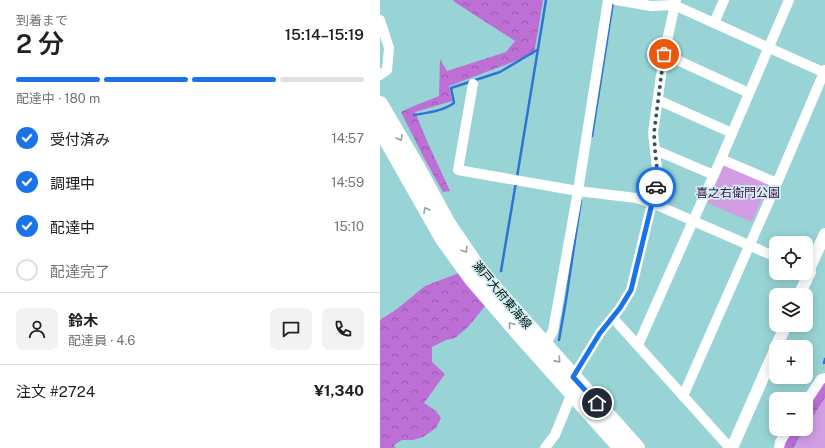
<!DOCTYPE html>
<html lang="ja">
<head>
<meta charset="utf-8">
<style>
  body { margin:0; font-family:"Public Sans","Noto Sans JP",sans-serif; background:#f2f2f2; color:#202124; height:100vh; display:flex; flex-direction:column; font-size:15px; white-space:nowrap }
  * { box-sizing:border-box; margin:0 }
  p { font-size:13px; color:#757577 }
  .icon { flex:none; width:22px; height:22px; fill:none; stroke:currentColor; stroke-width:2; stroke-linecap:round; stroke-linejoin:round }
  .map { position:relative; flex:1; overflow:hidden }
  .details { display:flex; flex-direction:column; background:#fff; width:380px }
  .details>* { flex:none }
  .fabs { position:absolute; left:389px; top:236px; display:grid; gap:8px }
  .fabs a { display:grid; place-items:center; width:44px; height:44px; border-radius:8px; background:#fff; box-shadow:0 2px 10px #0003; font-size:20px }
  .pin { position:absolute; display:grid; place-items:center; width:34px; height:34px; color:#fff; margin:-17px; border:2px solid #fff; border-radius:50%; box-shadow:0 1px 4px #0007 }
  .courier { position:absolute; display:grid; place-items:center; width:40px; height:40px; margin:-20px; border:3px solid #1a73e8; border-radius:50%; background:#fff; color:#222; box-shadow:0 1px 5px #0007 }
  .headline em { font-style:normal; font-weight:600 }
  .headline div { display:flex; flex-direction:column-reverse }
  .headline { display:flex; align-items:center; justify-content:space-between; height:68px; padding:0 16px }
  h1 { font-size:26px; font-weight:600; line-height:30px }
  .bar { display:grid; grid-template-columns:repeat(4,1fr); gap:6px 4px; align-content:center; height:48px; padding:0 16px }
  .bar i { height:5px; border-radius:3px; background:#e0e0e0 }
  .bar .current { background:#1a73e8 }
  .bar p { grid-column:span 4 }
  .line { display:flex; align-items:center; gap:10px; padding:0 16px; border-top:1px solid #e0e0e0 }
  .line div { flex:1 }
  .round { display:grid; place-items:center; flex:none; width:42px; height:42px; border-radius:8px; background:#f2f2f2 }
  ol { padding:0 16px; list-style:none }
  li { display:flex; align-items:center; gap:12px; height:44px }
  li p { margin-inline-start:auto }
  li .icon { padding:4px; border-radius:50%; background:#1a73e8; color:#fff; stroke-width:4 }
  li:last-child { color:#757577 }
  li i { width:22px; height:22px; border:2px solid #e0e0e0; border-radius:50% }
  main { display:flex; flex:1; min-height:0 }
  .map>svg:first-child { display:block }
</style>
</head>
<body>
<main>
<section class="details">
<div class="headline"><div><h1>2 分</h1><p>到着まで</p></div><em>15:14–15:19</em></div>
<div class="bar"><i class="current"></i><i class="current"></i><i class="current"></i><i></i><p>配達中 · 180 m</p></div>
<ol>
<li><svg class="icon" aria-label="check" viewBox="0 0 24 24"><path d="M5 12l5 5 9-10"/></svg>受付済み<p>14:57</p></li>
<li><svg class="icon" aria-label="check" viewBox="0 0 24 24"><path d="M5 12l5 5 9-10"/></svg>調理中<p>14:59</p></li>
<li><svg class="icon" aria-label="check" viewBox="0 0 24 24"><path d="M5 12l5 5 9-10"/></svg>配達中<p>15:10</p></li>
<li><i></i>配達完了</li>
</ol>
<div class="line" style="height:72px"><a class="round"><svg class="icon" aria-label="person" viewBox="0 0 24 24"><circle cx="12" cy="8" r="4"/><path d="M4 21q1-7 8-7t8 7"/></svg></a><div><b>鈴木</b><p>配達員 · 4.6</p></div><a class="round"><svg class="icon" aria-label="chat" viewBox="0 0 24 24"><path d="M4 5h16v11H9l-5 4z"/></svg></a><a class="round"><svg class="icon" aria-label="phone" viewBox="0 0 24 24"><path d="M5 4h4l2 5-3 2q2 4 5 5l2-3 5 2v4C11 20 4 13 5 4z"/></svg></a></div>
<div class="line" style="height:52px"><div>注文 #2724</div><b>¥1,340</b></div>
</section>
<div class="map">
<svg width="445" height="448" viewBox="0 0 445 448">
  <defs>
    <pattern id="forest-crowns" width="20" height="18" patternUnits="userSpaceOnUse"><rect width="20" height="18" fill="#bd6fd6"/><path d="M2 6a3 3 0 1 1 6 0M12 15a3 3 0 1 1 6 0" fill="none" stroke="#975aac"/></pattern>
  </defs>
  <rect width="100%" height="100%" fill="#98d4d5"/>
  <g fill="url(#forest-crowns)">
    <path d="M74,0H163L154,54L69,86L72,101L35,112L47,141L70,191L63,192L44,158L21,112L29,108L59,96L60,59L67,71L126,52L135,41L73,1Z"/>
    <path d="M79,273L105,306L88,327L75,338L66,340L52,347V362L65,374L44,403L56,411L61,418L56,428L43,437L33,440H22L14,445L15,448H0V320L17,309L45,286Z"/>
    <path d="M445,381V398L426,427V409L442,384Z"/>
    <path d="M414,429H425L418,440L414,448H404L406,442Z"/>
  </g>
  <g fill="#d29de3">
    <path d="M344,165L388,184L372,222L327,203Z"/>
    <path d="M445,398V448H415L419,440Z"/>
  </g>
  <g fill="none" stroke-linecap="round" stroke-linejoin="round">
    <g stroke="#2d74d6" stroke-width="2.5">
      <path d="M34,115C47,113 63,111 74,103L71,88L120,72L157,50"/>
      <path d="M212,136L233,2"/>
      <path d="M137,177L166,0"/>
      <path d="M121,271L136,182"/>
      <path d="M179,340L186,300L201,200"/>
      <path d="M444,363L445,359"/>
    </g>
    <g stroke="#fff" stroke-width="10">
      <path d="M236,0L271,6L294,5L445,73"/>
      <path d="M0,20L9,48L7,70L0,75"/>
      <path d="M334,23L344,0"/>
      <path d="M284,54L369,93"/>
      <path d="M93,84L78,170L198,191L256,198L272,203L396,257"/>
      <path d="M278,100L352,133"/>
      <path d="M275,150L334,175"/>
      <path d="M341,159L397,183"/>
      <path d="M233,318L350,448"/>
      <path d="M165,345L173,331L198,191L228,0"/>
      <path d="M258,345L313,221L341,159L409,0"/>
      <path d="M193,377L220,333L240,308L251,290L278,178L275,150L273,133L284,54L296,0"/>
      <path d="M303,396L397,183L445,70"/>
      <path d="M426,402L441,379L445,378"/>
      <path d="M165,448L175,435L192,393"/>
      <path d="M399,448L400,442L408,429"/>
    </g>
    <g stroke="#fff" stroke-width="12">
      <path d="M419,295L430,272L429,269L445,234"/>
      <path d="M396,347L406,325"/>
      <path d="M352,448L396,348"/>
    </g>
    <g stroke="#fff" stroke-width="16">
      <path d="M0,104L37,167L68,224L102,274L257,448"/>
      <path d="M0,128L63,239L92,279L142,337L241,448"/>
    </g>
  </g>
  <defs><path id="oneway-chevron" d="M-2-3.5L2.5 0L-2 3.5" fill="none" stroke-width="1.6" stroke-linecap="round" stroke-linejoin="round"/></defs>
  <g stroke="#99a0a0">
    <use href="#oneway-chevron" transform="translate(20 138) rotate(60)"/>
    <use href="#oneway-chevron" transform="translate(46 210) rotate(-120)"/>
    <use href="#oneway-chevron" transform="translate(85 250) rotate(56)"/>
    <use href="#oneway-chevron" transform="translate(131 325) rotate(-130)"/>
    <use href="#oneway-chevron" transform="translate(178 360) rotate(48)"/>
  </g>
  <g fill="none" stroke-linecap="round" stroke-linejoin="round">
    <path stroke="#355556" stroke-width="4" stroke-dasharray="0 7.2" d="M276,187L278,178L275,150L274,133L284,54"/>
    <path stroke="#1a73e8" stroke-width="5" d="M217,403L193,377L220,333L240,308L251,290L276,187"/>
  </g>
  <g text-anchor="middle" stroke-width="3.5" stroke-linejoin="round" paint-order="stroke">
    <g font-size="12" fill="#420f50" stroke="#d1efef">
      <text x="358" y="197">喜之右衛門公園</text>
    </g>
    <g font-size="12" fill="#011" stroke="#d1efef">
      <text transform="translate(122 295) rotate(50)" y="4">瀬戸大府東海線</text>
    </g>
  </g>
</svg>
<div class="fabs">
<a><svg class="icon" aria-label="locate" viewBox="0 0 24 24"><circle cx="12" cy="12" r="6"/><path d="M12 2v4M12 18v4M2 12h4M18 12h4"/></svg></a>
<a><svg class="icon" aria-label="layers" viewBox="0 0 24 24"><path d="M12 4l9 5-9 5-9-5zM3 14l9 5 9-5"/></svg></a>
<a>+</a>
<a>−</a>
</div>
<div class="pin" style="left:284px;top:54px;background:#ea580c"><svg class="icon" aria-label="bag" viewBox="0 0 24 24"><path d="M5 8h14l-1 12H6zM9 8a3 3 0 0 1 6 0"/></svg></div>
<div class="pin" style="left:217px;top:403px;background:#1f2937"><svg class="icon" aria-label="home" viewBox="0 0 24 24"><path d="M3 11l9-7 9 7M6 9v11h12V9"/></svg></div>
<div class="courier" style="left:276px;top:187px"><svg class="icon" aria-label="car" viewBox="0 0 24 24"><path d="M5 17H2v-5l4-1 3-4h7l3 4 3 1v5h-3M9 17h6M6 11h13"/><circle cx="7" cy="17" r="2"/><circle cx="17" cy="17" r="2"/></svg></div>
</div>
</main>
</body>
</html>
